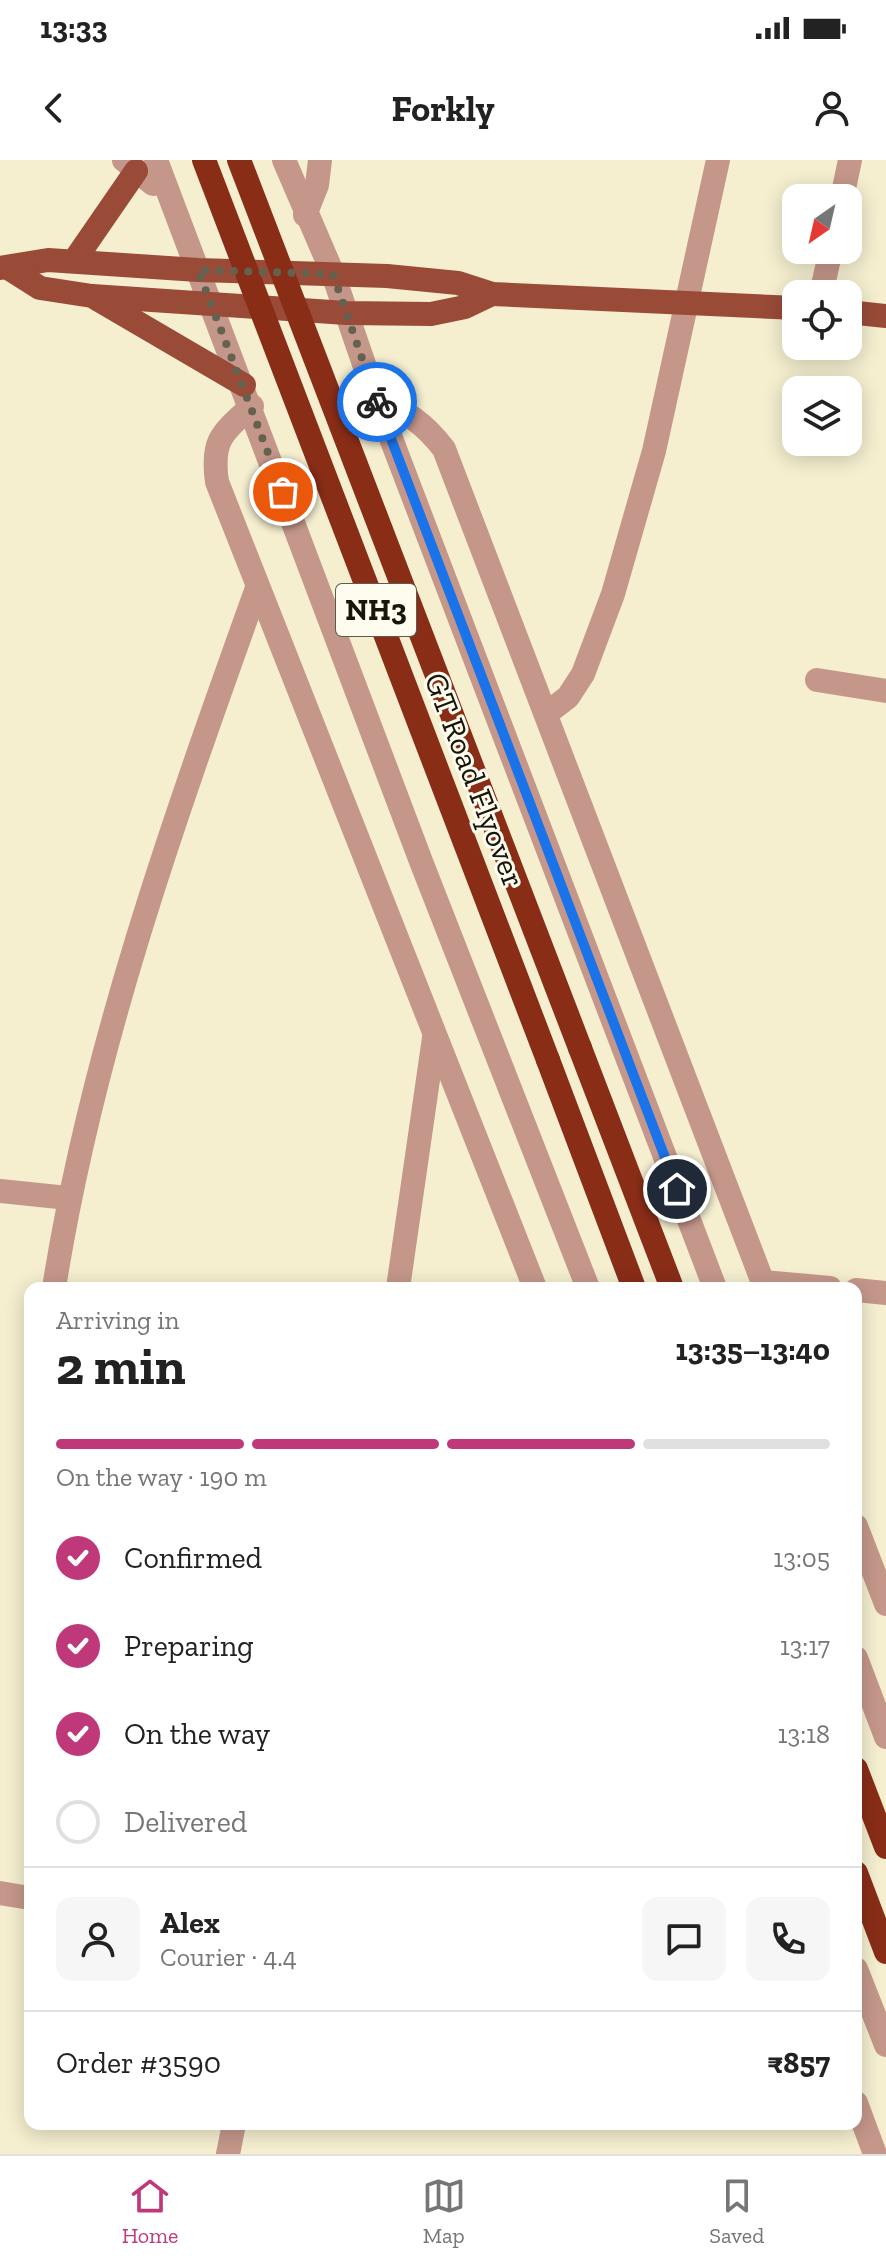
<!DOCTYPE html>
<html lang="en">
<head>
<meta charset="utf-8">
<style>
  body { margin:0; font-family:"Zilla Slab",serif; background:#f6f6f6; color:#222; height:100vh; display:flex; flex-direction:column; font-size:30px; white-space:nowrap }
  * { box-sizing:border-box; margin:0 }
  p { font-size:26px; color:#767676 }
  .icon { flex:none; width:44px; height:44px; fill:none; stroke:currentColor; stroke-width:2; stroke-linecap:round; stroke-linejoin:round }
  .map { position:relative; flex:1; overflow:hidden }
  .drawer { position:absolute; left:24px; top:1122px; width:838px; height:848px; display:flex; flex-direction:column; background:#fff; border-radius:16px; box-shadow:0 4px 20px #0003 }
  .drawer>* { flex:none }
  .needle { width:52px; rotate:214deg }
  .fabs { position:absolute; left:782px; top:24px; display:grid; gap:16px }
  .fabs a { display:grid; place-items:center; width:80px; height:80px; border-radius:16px; background:#fff; box-shadow:0 4px 20px #0003; font-size:40px }
  .pin { position:absolute; display:grid; place-items:center; width:68px; height:68px; color:#fff; margin:-34px; border:4px solid #fff; border-radius:50%; box-shadow:0 2px 8px #0007 }
  .courier { position:absolute; display:grid; place-items:center; width:80px; height:80px; margin:-40px; border:6px solid #1a73e8; border-radius:50%; background:#fff; color:#222; box-shadow:0 2px 10px #0007 }
  .overview em { font-style:normal; font-weight:700 }
  .overview div { display:flex; flex-direction:column-reverse }
  .overview { display:flex; align-items:center; justify-content:space-between; height:136px; padding:0 32px }
  h1 { font-size:52px; font-weight:700; line-height:60px }
  .bar { display:grid; grid-template-columns:repeat(4,1fr); gap:12px 8px; align-content:center; height:96px; padding:0 32px }
  .bar i { height:10px; border-radius:6px; background:#e0e0e0 }
  .bar .on { background:#bf397a }
  .bar p { grid-column:span 4 }
  .line { display:flex; align-items:center; gap:20px; padding:0 32px; border-top:2px solid #e0e0e0 }
  .line div { flex:1 }
  .round { display:grid; place-items:center; flex:none; width:84px; height:84px; border-radius:16px; background:#f6f6f6 }
  ol { padding:0 32px; list-style:none }
  li { display:flex; align-items:center; gap:24px; height:88px }
  li p { margin-inline-start:auto }
  li .icon { padding:8px; border-radius:50%; background:#bf397a; color:#fff; stroke-width:4 }
  li:last-child { color:#767676 }
  li i { width:44px; height:44px; border:4px solid #e0e0e0; border-radius:50% }
  .status { display:flex; justify-content:space-between; align-items:center; height:56px; padding:0 40px; background:#fff; direction:ltr }
  .status svg { height:22px; fill:currentColor }
  header { display:flex; justify-content:space-between; align-items:center; height:104px; padding:0 32px; background:#fff; font-size:36px; font-weight:700 }
  .dock { display:flex; justify-content:space-around; align-items:center; height:112px; border-top:2px solid #e0e0e0; background:#fff; font-size:22px; color:#767676 }
  .dock a { display:grid; justify-items:center; gap:4px }
  .dock .on { color:#bf397a }
  .map>svg:first-child { display:block }
</style>
</head>
<body>
<div class="status"><b>13:33</b><svg viewBox="0 0 49 12"><path d="M0 12V9h3v3zM5 12V6h3v6zM10 12V3h3v9zM15 12V0h3v12zM26 1h20v11H26zM47 4h2v5h-2z"/></svg></div>
<header><svg class="icon" aria-label="back" viewBox="0 0 24 24"><path d="M15 5l-7 7 7 7"/></svg>Forkly<svg class="icon" aria-label="person" viewBox="0 0 24 24"><circle cx="12" cy="8" r="4"/><path d="M4 21q1-7 8-7t8 7"/></svg></header>
<div class="map">
<svg width="886" height="1994" viewBox="0 0 886 1994">
  <rect width="100%" height="100%" fill="#f5efd0"/>
  <g fill="none" stroke-linecap="round" stroke-linejoin="round">
    <g stroke="#c5978b" stroke-width="24">
      <path d="M124,0L153,24"/>
      <path d="M156,0L422,704L588,1128"/>
      <path d="M284,0L333,114L376,239L715,1128"/>
      <path d="M842,38L850,0"/>
      <path d="M305,55L317,25L320,0"/>
      <path d="M821,134L831,90"/>
      <path d="M376,239C406,251 424,263 444,289L765,1128"/>
      <path d="M252,246C222,273 211,280 217,322L535,1128"/>
      <path d="M817,520L886,531"/>
      <path d="M546,554L568,537L583,514L613,434L654,291L718,0"/>
      <path d="M0,1031L68,1038"/>
      <path d="M763,1122L830,1128"/>
      <path d="M54,1128C92,887 175,657 257,428"/>
      <path d="M398,1128L434,878"/>
      <path d="M856,1130L886,1133"/>
      <path d="M856,1366L886,1444"/>
      <path d="M856,1498L886,1577"/>
      <path d="M0,1733L30,1738"/>
      <path d="M856,1809L886,1885"/>
      <path d="M856,1943L875,1994"/>
      <path d="M228,1994L234,1964"/>
    </g>
    <g stroke="#9a4b38" stroke-width="24">
      <path d="M74,101L136,11"/>
      <path d="M0,108L48,100L198,110L387,116L458,123L492,134L796,148"/>
      <path d="M10,109L40,128L92,136L346,153L431,154L465,147L492,134"/>
      <path d="M97,139L244,225"/>
      <path d="M848,152L886,156"/>
    </g>
    <g stroke="#892d17" stroke-width="24">
      <path d="M580,888L672,1128"/>
      <path d="M548,900L634,1128"/>
      <path d="M856,1609L886,1687"/>
      <path d="M856,1713L886,1792"/>
    </g>
    <g stroke="#892d17" stroke-width="24">
      <path d="M204,0L548,900"/>
      <path d="M239,0L580,888"/>
    </g>
  </g>
  <g fill="none" stroke-linecap="round" stroke-linejoin="round">
    <path stroke="#65614f" stroke-width="8" stroke-dasharray="0 14.4" d="M283,332L198,110L333,114L377,242"/>
    <path stroke="#1a73e8" stroke-width="10" d="M377,242L677,1029"/>
  </g>
  <g text-anchor="middle" stroke-width="6" stroke-linejoin="round" paint-order="stroke">
    <rect fill="#fefcef" stroke="#5d5a4f" stroke-width="2" x="336" y="424" width="80" height="52" rx="6"/>
    <g font-size="30" font-weight="bold" fill="#18150a">
      <text x="376" y="460">NH3</text>
    </g>
    <g font-size="32" fill="#18150a" stroke="#fefcef">
      <text transform="translate(475 620) rotate(69)" y="11">GT Road Flyover</text>
    </g>
  </g>
</svg>
<div class="fabs">
<a><svg class="needle" viewBox="-14 -14 28 28"><path d="M0-13l5 13h-10z" fill="#e53935"/><path d="M0 13l5-13h-10z" fill="#767676"/></svg></a>
<a><svg class="icon" aria-label="locate" viewBox="0 0 24 24"><circle cx="12" cy="12" r="6"/><path d="M12 2v4M12 18v4M2 12h4M18 12h4"/></svg></a>
<a><svg class="icon" aria-label="layers" viewBox="0 0 24 24"><path d="M12 4l9 5-9 5-9-5zM3 14l9 5 9-5"/></svg></a>
</div>
<div class="pin" style="left:283px;top:332px;background:#ea580c"><svg class="icon" aria-label="bag" viewBox="0 0 24 24"><path d="M5 8h14l-1 12H6zM9 8a3 3 0 0 1 6 0"/></svg></div>
<div class="pin" style="left:677px;top:1029px;background:#1f2937"><svg class="icon" aria-label="home" viewBox="0 0 24 24"><path d="M3 11l9-7 9 7M6 9v11h12V9"/></svg></div>
<div class="courier" style="left:377px;top:242px"><svg class="icon" aria-label="bike" viewBox="0 0 24 24"><circle cx="6" cy="16" r="4"/><circle cx="18" cy="16" r="4"/><path d="M6 16l4-8h5l3 8M10 8l3 8H6M13 5h3"/></svg></div>
<section class="drawer">
<div class="overview"><div><h1>2 min</h1><p>Arriving in</p></div><em>13:35–13:40</em></div>
<div class="bar"><i class="on"></i><i class="on"></i><i class="on"></i><i></i><p>On the way · 190 m</p></div>
<ol>
<li><svg class="icon" aria-label="check" viewBox="0 0 24 24"><path d="M5 12l5 5 9-10"/></svg>Confirmed<p>13:05</p></li>
<li><svg class="icon" aria-label="check" viewBox="0 0 24 24"><path d="M5 12l5 5 9-10"/></svg>Preparing<p>13:17</p></li>
<li><svg class="icon" aria-label="check" viewBox="0 0 24 24"><path d="M5 12l5 5 9-10"/></svg>On the way<p>13:18</p></li>
<li><i></i>Delivered</li>
</ol>
<div class="line" style="height:144px"><a class="round"><svg class="icon" aria-label="person" viewBox="0 0 24 24"><circle cx="12" cy="8" r="4"/><path d="M4 21q1-7 8-7t8 7"/></svg></a><div><b>Alex</b><p>Courier · 4.4</p></div><a class="round"><svg class="icon" aria-label="chat" viewBox="0 0 24 24"><path d="M4 5h16v11H9l-5 4z"/></svg></a><a class="round"><svg class="icon" aria-label="phone" viewBox="0 0 24 24"><path d="M5 4h4l2 5-3 2q2 4 5 5l2-3 5 2v4C11 20 4 13 5 4z"/></svg></a></div>
<div class="line" style="height:104px"><div>Order #3590</div><b>₹857</b></div>
</section>
</div>
<nav class="dock">
<a class="on"><svg class="icon" aria-label="home" viewBox="0 0 24 24"><path d="M3 11l9-7 9 7M6 9v11h12V9"/></svg>Home</a>
<a><svg class="icon" aria-label="map" viewBox="0 0 24 24"><path d="M3 6l6-2 6 2 6-2v14l-6 2-6-2-6 2zM9 4v14M15 6v14"/></svg>Map</a>
<a><svg class="icon" aria-label="saved" viewBox="0 0 24 24"><path d="M7 4h10v16l-5-4-5 4z"/></svg>Saved</a>
</nav>
</body>
</html>
